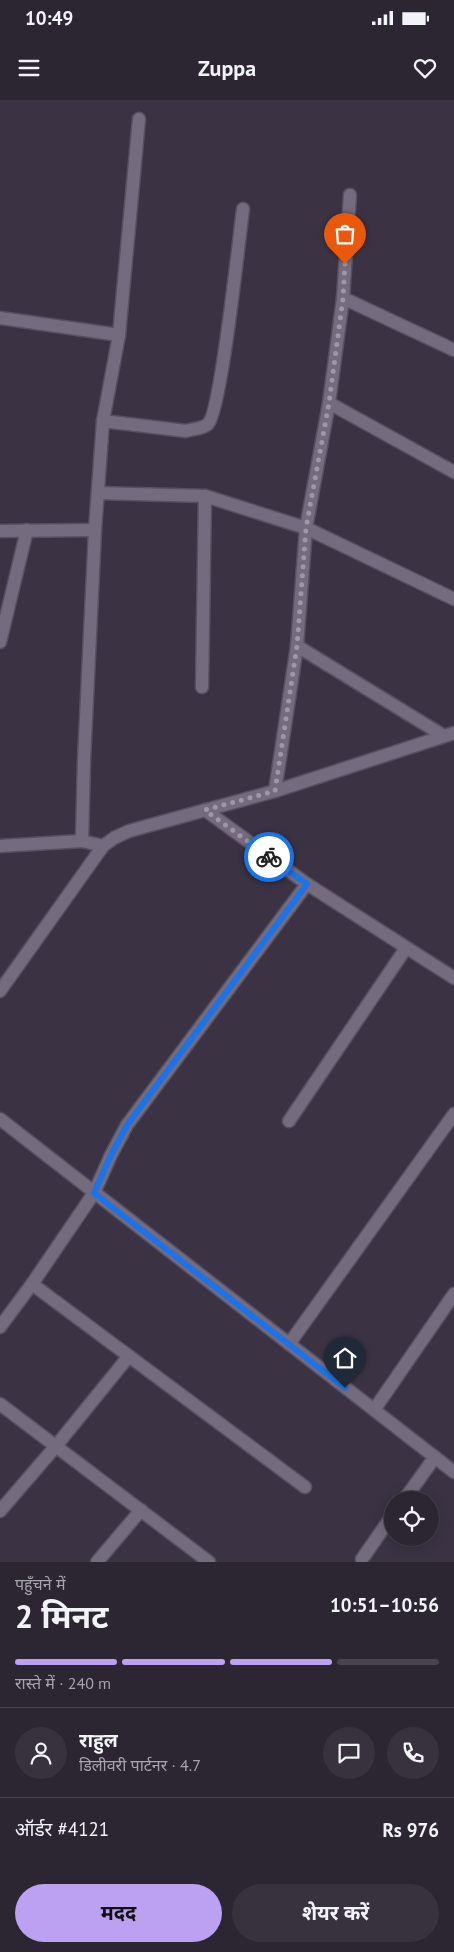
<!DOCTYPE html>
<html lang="hi">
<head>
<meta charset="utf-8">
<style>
  body { margin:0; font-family:"PT Sans","Noto Sans Devanagari",sans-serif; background:#38323f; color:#f1f3f6; height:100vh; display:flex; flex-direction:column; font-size:19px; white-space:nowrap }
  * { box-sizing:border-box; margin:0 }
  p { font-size:16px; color:#a6a5ac }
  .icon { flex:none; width:28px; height:28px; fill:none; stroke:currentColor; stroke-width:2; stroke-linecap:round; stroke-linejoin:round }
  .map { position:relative; height:1462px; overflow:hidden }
  .side { display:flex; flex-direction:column; background:#2c2633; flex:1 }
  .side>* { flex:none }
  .fabs { position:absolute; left:384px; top:1391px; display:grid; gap:10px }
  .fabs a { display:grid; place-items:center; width:55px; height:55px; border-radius:50%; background:#2c2633; box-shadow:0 2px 12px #0003,0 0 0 1px #48434e; font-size:25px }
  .pin { position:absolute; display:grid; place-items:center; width:42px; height:42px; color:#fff; margin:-51px -21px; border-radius:50% 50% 50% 0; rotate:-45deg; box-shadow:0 0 5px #0007 }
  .pin .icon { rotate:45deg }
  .courier { position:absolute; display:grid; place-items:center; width:50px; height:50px; margin:-25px; border:4px solid #1a73e8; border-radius:50%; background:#fff; color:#222; box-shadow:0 1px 6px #0007 }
  .overview em { font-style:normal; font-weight:700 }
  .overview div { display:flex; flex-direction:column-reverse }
  .overview { display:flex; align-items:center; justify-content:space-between; height:85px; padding:0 15px }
  h1 { font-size:32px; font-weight:700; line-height:38px }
  .bar { display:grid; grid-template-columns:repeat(4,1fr); gap:8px 5px; align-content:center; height:60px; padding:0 15px }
  .bar i { height:6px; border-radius:4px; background:#48434e }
  .bar .active { background:#bca0f2 }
  .bar p { grid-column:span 4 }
  .line { display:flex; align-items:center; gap:12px; padding:0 15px; border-top:1px solid #48434e }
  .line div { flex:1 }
  .round { display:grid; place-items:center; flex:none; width:52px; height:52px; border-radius:26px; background:#38323f }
  .cta { display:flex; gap:10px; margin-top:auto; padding:10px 15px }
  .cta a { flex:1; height:58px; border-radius:30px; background:#bca0f2; color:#111; font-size:20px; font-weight:700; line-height:58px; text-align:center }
  .cta a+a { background:#38323f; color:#f1f3f6 }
  .status { display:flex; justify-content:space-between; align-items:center; height:35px; padding:0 25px; background:#2c2633; direction:ltr }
  .status svg { height:14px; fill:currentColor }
  header { display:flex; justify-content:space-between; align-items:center; height:65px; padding:0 15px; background:#2c2633; font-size:22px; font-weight:700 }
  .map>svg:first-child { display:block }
</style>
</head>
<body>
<div class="status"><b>10:49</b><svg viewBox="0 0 49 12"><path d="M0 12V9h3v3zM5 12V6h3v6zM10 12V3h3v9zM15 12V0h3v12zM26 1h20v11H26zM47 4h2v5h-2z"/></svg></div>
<header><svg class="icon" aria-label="menu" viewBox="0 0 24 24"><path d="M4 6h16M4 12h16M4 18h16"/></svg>Zuppa<svg class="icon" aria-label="heart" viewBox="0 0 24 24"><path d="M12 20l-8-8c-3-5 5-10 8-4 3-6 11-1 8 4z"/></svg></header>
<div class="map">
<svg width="454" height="1462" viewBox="0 0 454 1462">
  <rect width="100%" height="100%" fill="#3b3344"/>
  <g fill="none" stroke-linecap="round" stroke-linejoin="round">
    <g stroke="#57505f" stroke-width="15">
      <g id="minor">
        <path d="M343,198L454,250"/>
        <path d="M0,218L119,235"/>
        <path d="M329,303L454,372"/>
        <path d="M103,321L186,331C192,329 203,329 208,324C221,311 239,139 243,109"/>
        <path d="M98,393L205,396L306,428L454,499"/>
        <path d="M0,431L95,430"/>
        <path d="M0,542L27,430"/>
        <path d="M297,546L444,636"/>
        <path d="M202,587L205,396"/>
        <path d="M275,691L297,546L306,428L329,303L343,198L350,95"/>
        <path d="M205,710L307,784L454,878"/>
        <path d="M82,741L84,660L95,430L103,321L119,235L139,19"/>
        <path d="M0,746L82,741L103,746"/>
        <path d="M0,891L103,746L114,738L129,731L275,691L454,633"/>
        <path d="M289,1021L406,848"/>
        <path d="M32,1184L305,1387"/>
        <path d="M0,1227L32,1184L94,1093L111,1055L127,1025L307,784"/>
        <path d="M289,1244L454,1014"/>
        <path d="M0,1304L209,1462"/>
        <path d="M374,1310L454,1194"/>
        <path d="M404,1400L435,1357"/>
        <path d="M0,1411L56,1346L129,1256"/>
        <path d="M362,1459L392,1416"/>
        <path d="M97,1462L141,1410"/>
      </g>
    </g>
    <g stroke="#57505f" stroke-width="15">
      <path id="tertiary" d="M0,1019L454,1372"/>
    </g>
    <use href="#minor" stroke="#756b7f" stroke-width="12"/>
    <use href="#tertiary" stroke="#756b7f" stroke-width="12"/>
  </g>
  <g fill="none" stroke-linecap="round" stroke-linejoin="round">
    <path stroke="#9e98a6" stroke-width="5" stroke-dasharray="0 9" d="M269,757L205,710L275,691L297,546L306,428L329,303L343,198L345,164"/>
    <path stroke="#1a73e8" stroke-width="6" d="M269,757L307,784L127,1025L111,1055L94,1093L345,1288"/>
  </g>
</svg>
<div class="fabs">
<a><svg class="icon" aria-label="locate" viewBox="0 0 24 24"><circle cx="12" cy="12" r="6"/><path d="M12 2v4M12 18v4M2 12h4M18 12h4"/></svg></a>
</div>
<div class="pin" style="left:345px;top:164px;background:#ea580c"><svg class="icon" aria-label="bag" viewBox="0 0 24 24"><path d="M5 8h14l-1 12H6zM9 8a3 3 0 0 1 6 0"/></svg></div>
<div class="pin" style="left:345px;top:1288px;background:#1f2937"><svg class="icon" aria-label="home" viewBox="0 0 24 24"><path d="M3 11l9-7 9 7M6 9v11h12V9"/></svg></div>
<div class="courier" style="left:269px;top:757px"><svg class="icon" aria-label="bike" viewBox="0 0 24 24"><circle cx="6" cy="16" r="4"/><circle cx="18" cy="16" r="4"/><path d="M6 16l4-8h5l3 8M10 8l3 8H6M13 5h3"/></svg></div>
</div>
<section class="side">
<div class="overview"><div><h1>2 मिनट</h1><p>पहुँचने में</p></div><em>10:51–10:56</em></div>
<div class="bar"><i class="active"></i><i class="active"></i><i class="active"></i><i></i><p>रास्ते में · 240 m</p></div>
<div class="line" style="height:90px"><a class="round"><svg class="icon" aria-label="person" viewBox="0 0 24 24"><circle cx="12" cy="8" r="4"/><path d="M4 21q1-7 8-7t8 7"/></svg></a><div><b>राहुल</b><p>डिलीवरी पार्टनर · 4.7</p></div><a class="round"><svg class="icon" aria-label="chat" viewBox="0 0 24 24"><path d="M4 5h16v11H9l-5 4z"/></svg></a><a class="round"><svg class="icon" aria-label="phone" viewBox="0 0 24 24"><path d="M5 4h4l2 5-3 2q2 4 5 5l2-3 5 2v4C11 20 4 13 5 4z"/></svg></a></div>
<div class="line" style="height:65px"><div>ऑर्डर #4121</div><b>Rs 976</b></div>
<div class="cta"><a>मदद</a><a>शेयर करें</a></div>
</section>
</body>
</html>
